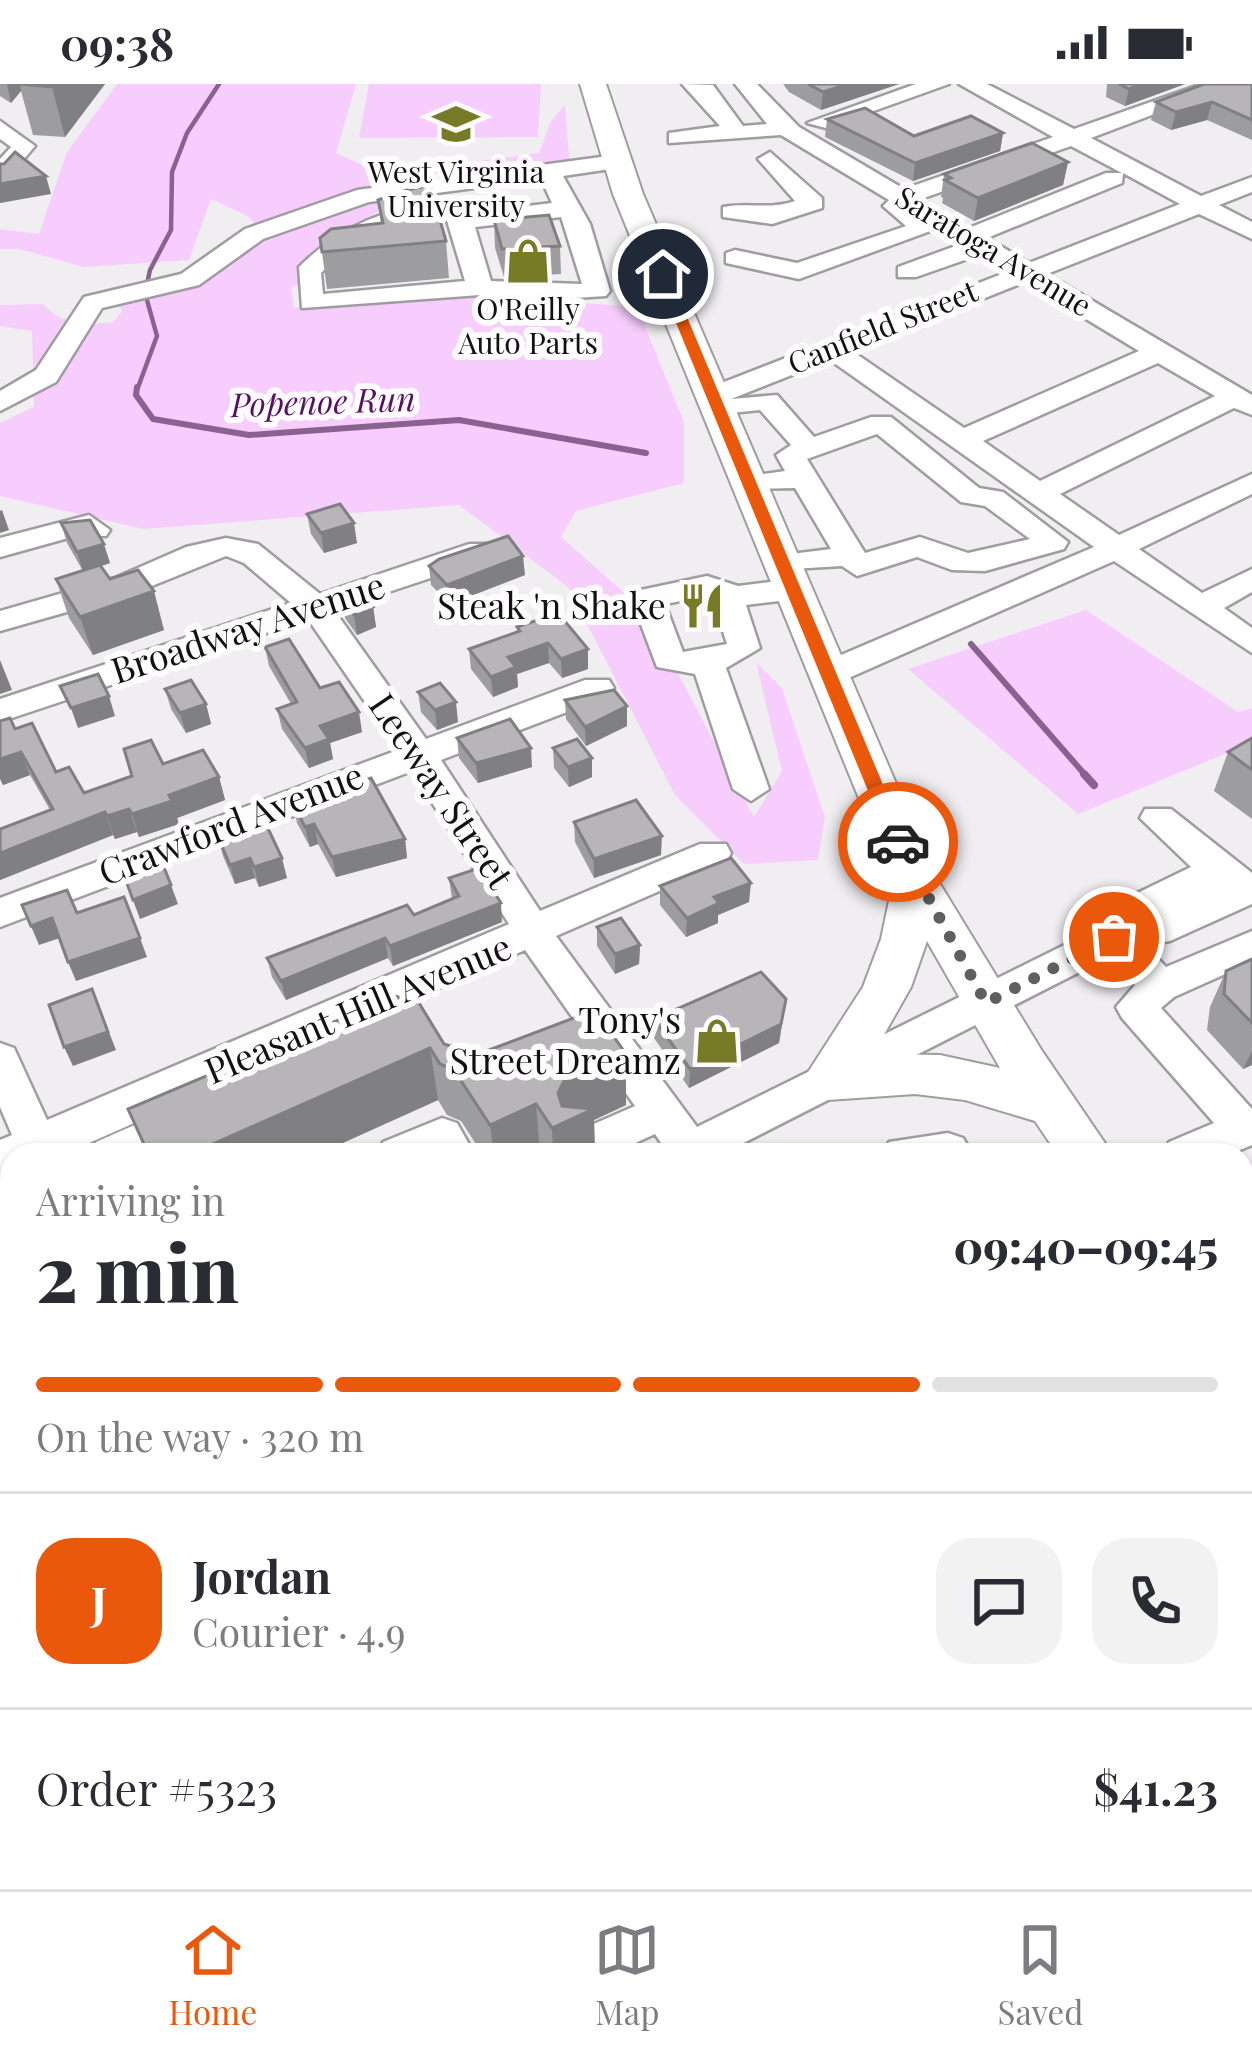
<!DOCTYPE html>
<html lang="en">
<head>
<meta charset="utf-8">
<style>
  body { margin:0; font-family:"Playfair Display",serif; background:#f2f2f3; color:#2b2b33; height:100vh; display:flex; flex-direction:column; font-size:45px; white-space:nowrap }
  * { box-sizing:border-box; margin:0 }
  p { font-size:39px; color:#7c7c81 }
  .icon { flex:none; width:66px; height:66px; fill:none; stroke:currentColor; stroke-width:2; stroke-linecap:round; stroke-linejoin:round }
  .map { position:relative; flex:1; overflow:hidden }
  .panel { position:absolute; left:0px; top:1059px; width:1254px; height:747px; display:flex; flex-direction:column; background:#fff; border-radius:36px 36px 0 0; box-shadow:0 3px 9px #0004 }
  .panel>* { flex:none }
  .pin { position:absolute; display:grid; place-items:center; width:102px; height:102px; color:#fff; margin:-51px; border:6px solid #fff; border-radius:50%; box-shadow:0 3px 12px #0007 }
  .courier { position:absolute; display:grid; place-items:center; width:120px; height:120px; margin:-60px; border:9px solid #ea580c; border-radius:50%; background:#fff; color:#222; box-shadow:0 3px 15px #0007 }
  .summary em { font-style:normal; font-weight:800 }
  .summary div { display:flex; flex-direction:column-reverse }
  .summary { display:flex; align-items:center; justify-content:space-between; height:204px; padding:0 36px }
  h1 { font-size:78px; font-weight:800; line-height:90px }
  .bar { display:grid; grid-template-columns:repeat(4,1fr); gap:18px 12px; align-content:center; height:144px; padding:0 36px }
  .bar i { height:15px; border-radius:9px; background:#e1e1e2 }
  .bar .selected { background:#ea580c }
  .bar p { grid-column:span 4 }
  .line { display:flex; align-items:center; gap:30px; padding:0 36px; border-top:3px solid #e1e1e2 }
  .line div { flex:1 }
  .round { display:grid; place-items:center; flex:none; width:126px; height:126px; border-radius:36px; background:#f2f2f3 }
  .status { display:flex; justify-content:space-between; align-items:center; height:84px; padding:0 60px; background:#fff; direction:ltr }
  .status svg { height:33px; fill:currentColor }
  .tab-bar { display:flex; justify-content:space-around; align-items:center; height:168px; border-top:3px solid #e1e1e2; background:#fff; font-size:33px; color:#7c7c81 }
  .tab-bar a { display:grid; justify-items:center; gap:6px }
  .tab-bar .selected { color:#ea580c }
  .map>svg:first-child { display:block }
</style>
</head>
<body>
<div class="status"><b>09:38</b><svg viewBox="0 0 49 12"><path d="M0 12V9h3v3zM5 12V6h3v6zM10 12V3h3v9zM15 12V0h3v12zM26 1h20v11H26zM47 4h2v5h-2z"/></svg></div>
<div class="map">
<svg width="1252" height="1805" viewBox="0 0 1252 1805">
  <rect width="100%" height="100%" fill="#f0eef1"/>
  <g fill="#f7cdfd">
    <path d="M117,0H356L336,69L382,90L539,69L551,37L565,21L570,86L392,118L306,176L310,200L291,202L294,224L459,210L637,223L684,338V399L576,427L561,453L645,527L754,733L782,687L756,578L782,604L825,733L818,776L744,780L675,711L568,503L459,421L143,445L0,412V339L34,323L32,247L0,242V221L43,220C62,241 86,242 113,238L122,227L119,221L188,204L265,150L248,132L211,115L189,176L84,183L19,165H0V145L39,150L67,68Z"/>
    <path d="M369,0H541L538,53L359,54Z"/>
    <path d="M1086,526L1238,628L1252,624V659L1078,730L908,585Z"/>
    <path d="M1245,1330L1252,1338V1546L1242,1558Z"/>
  </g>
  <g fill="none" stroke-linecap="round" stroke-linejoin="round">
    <path stroke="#8a628f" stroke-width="4.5" d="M137,306L157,252L145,209L150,186L171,146L172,88L187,49L219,0"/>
    <g stroke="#8a628f" stroke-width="6">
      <path d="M137,303L136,311L153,335L249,351L459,336L646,369"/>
      <path d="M971,560L1087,693"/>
    </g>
    <path stroke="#8a628f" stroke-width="8" d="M1084,690L1094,701"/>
    <g stroke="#9f9d9f" stroke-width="5">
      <g id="minor">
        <path d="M682,0L713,1L743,42L767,40L735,0H757L799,43L904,105L1053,53L959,0H987L1074,45L1202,0H1234L1091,54L1201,112L1252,93V108L1219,121L1252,138V155L1199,130L1047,190L1252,311V331L1234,324L1060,410L1119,451L1252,390V410L1139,465L1202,509L1252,485V508L1224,524L1252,544V569L1114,477L844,596H820L816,588L820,580L1094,463L830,276L731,315L777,311L814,353L871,333H891L979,404L1003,408L1068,458L1064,465L985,487L952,486L917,473L857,492L842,482L775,486L771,479L775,472L831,465L795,404L743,405L738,399L743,393L785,387L776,371L791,361L760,326L711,331L707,325L713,319L702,311L706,305L1007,188L979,171L916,193H898V183L961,160L936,145L799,195L726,179V169L735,166L797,179L906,142L883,122L889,116L781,51L669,59V49L720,42ZM1071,62L1122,89H1106L969,144L921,115ZM1123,89L1180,120L1029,179L987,154L1122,99ZM1025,198L1139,267L964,344L852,267ZM1158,279L1215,312L1040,397L983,357ZM877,350L961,418L985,422L1030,455L968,469L920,453L865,469L807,375Z"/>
        <path d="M916,0H949L826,44L807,39Z"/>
        <path d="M0,37L35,62L8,94L0,96V75L11,63L0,55Z"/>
        <path d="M770,68L822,114V124L772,140L723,133V123C749,118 770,126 795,117L758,75Z"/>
        <path d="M616,71L624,73V83L563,92L590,140L610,207L606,212L528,217L480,211L302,224L299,183C344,138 391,124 452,115L468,129L552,119L541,95L369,118L263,155L199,201L102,224L56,298L0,327V307L36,286L84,213L181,190L245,145L357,106ZM445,130L465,197L323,210L321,189C357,153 395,138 445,130ZM561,133L582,200L491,197L475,143Z"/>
        <path d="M89,431L110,446L106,452L79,451L0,473V454Z"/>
        <path d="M226,454L258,460L320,510L469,460H491L495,467L491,474L334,526L426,655L585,596H609L614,604L609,612L441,676L540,827L700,760H726L731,769L726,778L556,852L697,1043L1113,837L1123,816L1191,783L1140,734L1145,725H1171L1252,789V820L1170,857L1145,861L1166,883L1252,847V878L1174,913L1161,924L1252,1025V1061L1228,1071H1163L1169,1058L1214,1039L1122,934L1116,923L1135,901L1109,873L720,1071H659L663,1062L655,1050L609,1071H569L565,1062L571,1050L635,1022L525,866L62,1071H12V1089L0,1093V1056L12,1051L0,1023V959L14,964L47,1036L509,840L412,687L0,843V814L398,666L308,535L0,638V615L291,519L244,479L226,472L137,508L0,547V527L115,494L186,463Z"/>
        <path d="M707,492L738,502L796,495L812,505L796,515L746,521L760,564L726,584L769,705L751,717L733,705L695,590L657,583L631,514L636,507ZM707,512L712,513L727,560L683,568L665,520Z"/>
        <path d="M189,1017L204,1022L210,1034C189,1075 128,1071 90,1071L96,1058Z"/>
        <path d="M442,1034L457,1039L475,1071H377L383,1058Z"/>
        <path d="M948,1049L963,1054L973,1071H883L889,1058Z"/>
        <path d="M12,1373V1421L0,1426V1377Z"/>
        <path d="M1252,1625V1685L1242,1689V1629Z"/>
        <path d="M12,1793V1794H83L78,1805H7Z"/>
        <path d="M309,1794H366L370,1805H314Z"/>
        <path d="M912,1794H980L975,1805H908Z"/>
        <path d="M1085,1794H1142L1137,1805H1081Z"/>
      </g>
    </g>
    <g stroke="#9f9d9f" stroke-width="4">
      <g id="major">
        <path d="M580,0H606L643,110L937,795L1042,967L1113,1071H1058L1035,1037L965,1016L915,1010L828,1016L810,1010L803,996L863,903L881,855L893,798L613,110ZM927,857L1000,984L940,971L873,970L911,903Z"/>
        <path d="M1242,1182L1252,1186V1243L1242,1239Z"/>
        <path d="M1242,1259L1252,1262V1323L1242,1319Z"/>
      </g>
    </g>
    <use href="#minor" fill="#fff" fill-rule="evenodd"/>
    <use href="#major" fill="#fff" fill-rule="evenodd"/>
  </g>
  <g fill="#9d9c9e">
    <path d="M0,0H105L65,53L33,51L21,7L11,19L0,12Z"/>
    <path d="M783,0H899L821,26L789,8Z"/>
    <path d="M1107,0H1185L1125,22L1106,13Z"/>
    <path d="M1252,0V56L1207,36L1171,46L1151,36L1156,18Z"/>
    <path d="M827,35L914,52L1003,49L1000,67L913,97L825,53Z"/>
    <path d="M1068,78L1063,101L974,137L942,119L943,114L941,113L944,90Z"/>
    <path d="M378,116L446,157L449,194L327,205L320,154L381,140Z"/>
    <path d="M494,136L560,162L561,190L504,193L495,164Z"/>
    <path d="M307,430L357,459L324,469L311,450Z"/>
    <path d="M61,439L110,479L101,482L110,495L164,546L93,571L69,534L56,495L83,487L67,459Z"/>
    <path d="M429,482L525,491L450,520L431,501Z"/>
    <path d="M342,514L373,523L376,543L357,551L345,534Z"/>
    <path d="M517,543L588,565V585L562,594L549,579L517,590L518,603L493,613L471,585L469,565L518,548Z"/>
    <path d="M265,563L320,604L362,648L330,659L333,675L309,684L282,645L277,625L291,620L269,582Z"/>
    <path d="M165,605L206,620L211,640L186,649L171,625Z"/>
    <path d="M418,608L458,638L437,646L421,628Z"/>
    <path d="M565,616L627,642L586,662L566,635Z"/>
    <path d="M0,637L15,645L56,688L84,709L163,680L219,693L225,716L177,734L179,740L139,753L137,748L115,755L113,751L0,796V745L50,726L30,691L3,701L0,695Z"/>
    <path d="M457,654L532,683L478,699L459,674Z"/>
    <path d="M1252,654V735L1214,707L1228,668Z"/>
    <path d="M553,664L592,674V693L569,703L554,684Z"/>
    <path d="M293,719L405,755L407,774L336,793L318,760L310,763L297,739Z"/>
    <path d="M574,738L661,771L594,794L575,758Z"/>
    <path d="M218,753L287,794L259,803L255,794L235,800L223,772Z"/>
    <path d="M449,794L502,838L393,882L388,874L286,916L272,893L267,874L414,831L452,815Z"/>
    <path d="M660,802L749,818L718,831V839L686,853L660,821Z"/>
    <path d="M597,843L640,861L639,880L615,890L597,862Z"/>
    <path d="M1252,875V981L1243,985L1207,946L1210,923L1226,887Z"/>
    <path d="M783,934L779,959L689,1004L654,954V935Z"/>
    <path d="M444,960L465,975L626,1021L594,1036L595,1071H483L461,1037L447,1031L438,1016L316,1071H147L128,1025Z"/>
    <path d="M1252,1783V1805H1231L1242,1794Z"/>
  </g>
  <g fill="#807f81">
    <path d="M7,0H20L21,7L11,19Z"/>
    <path d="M54,0H105L65,53L52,3Z"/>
    <path d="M848,0H899L821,26L823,8Z"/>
    <path d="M1141,0H1185L1125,22L1129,5Z"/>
    <path d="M1212,18L1207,36L1171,46L1176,28Z"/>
    <path d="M1003,49L1000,67L913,97L915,79Z"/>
    <path d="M1068,78L1063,101L974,137L978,114Z"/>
    <path d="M46,92L51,110L0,119V100Z"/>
    <path d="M2,426L9,446L0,449V427Z"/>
    <path d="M354,439L357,459L324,469L321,449Z"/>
    <path d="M104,460L110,479L83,488L77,468Z"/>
    <path d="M523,472L525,491L450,520L447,501Z"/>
    <path d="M154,507L164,546L93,571L80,533Z"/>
    <path d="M373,523L376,543L357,551L354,531Z"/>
    <path d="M548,559L549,579L517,590L518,603L493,613L491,593L508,573Z"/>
    <path d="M588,565V585L562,594L561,575Z"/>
    <path d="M0,576L12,606L0,610Z"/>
    <path d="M109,612L115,632L78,644L71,624Z"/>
    <path d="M456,618L458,638L437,646L435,626Z"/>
    <path d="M206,620L211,640L186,649L180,629Z"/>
    <path d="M627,622V642L586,662L585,643Z"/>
    <path d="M359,628L362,648L330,659L333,675L309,684L305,664L320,642Z"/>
    <path d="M531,664L532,683L478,699L476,679Z"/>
    <path d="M21,668L30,691L3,701L0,694V675Z"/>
    <path d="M592,674V693L569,703L568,683Z"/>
    <path d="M219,693L225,716L177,734L179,740L139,753L132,730L169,711Z"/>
    <path d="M129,725L137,748L115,755L107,732Z"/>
    <path d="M105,728L113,751L0,796V769Z"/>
    <path d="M314,740L318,760L310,763L305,743Z"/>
    <path d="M662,752L661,771L594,794V775Z"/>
    <path d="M405,755L407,774L336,793L332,773Z"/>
    <path d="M250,774L255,794L235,800L230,781Z"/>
    <path d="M282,774L287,794L259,803L254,783Z"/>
    <path d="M751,799L749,818L718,831V839L686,853L687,834L714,813Z"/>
    <path d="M171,801L178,820L140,835L133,816Z"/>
    <path d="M501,819L502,838L393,882L390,862Z"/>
    <path d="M52,834L60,854L39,861L31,842Z"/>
    <path d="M140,854L147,873L76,897L68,878Z"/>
    <path d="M385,854L388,874L286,916L281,897Z"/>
    <path d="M640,861L639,880L615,890V870Z"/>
    <path d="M92,905L116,966L73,982L64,963Z"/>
    <path d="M786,915L779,959L689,1004L690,985Z"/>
    <path d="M430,964L438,1016L316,1071H188Z"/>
    <path d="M1252,967V981L1243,985Z"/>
    <path d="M626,970V1021L594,1036L595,1071H553L552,1044L558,1009L564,997Z"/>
    <path d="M536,1020L540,1070L494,1071L490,1041Z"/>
    <path d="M12,1276V1305L0,1310V1282Z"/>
    <path d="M12,1533V1570L2,1575L0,1573V1539Z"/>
    <path d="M12,1752V1777L0,1783V1759Z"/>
    <path d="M417,1794H432L420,1801Z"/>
    <path d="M800,1794H825L809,1805H784Z"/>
  </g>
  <g fill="#b7b5b8" stroke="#807f81" stroke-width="3">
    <path d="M20,0H54L52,3Z"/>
    <path d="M808,0H848L823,8Z"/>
    <path d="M1119,0H1141L1129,5Z"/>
    <path d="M1204,0H1252V36L1212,18L1176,28L1156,18Z"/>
    <path d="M865,24L914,52L971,32L1003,49L915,79L827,35Z"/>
    <path d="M1032,59L1068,78L978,114L945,96L951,94L944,90Z"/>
    <path d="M15,68L46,92L0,100V80H4Z"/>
    <path d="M430,101L446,157L322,168L320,154L331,145L383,139L378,116L407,106Z"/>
    <path d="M549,131L560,162L502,165L494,136Z"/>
    <path d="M340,420L354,439L321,449L307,430Z"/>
    <path d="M90,436L104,460L77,468L61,439Z"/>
    <path d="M508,452L523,472L447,501L429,482L439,475Z"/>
    <path d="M100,481L110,495L138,486L154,507L80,533L56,495Z"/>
    <path d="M360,508L373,523L354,531L342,514Z"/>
    <path d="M558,529L588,565L561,575L548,559L508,573L516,583L491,593L469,565L520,547L517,543Z"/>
    <path d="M289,555L320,604L339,598L359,628L320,642L329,655L305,664L277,625L297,618L265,563Z"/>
    <path d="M98,590L109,612L71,624L60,602Z"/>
    <path d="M191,596L206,620L180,629L165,605Z"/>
    <path d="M440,599L456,618L435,626L418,608Z"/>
    <path d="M614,606L627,622L585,643L565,616Z"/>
    <path d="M10,634L15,645L32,639L56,688L69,683L84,709L132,692L124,665L151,656L163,680L203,666L219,693L169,711L172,717L132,730L129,725L107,732L105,728L0,769V745L53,725L21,668L0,675V637Z"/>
    <path d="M510,635L531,664L476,679L457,654Z"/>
    <path d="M1252,654V686L1228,668Z"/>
    <path d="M577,655L592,674L568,683L553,664Z"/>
    <path d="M371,694L405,755L332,773L314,740L305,743L293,719Z"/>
    <path d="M636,716L662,752L594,775L574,738Z"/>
    <path d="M265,738L282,774L254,783L250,774L230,781L218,753Z"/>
    <path d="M159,771L171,801L133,816L121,783Z"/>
    <path d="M731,774L751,799L714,813L719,819L687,834L660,802Z"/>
    <path d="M479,784L501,819L390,862L385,854L281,897L267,874L407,821L414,831L459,812L449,794Z"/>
    <path d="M67,806L77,829L124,813L140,854L68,878L52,834L31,842L22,821Z"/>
    <path d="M621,834L640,861L615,870L597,843Z"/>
    <path d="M1252,875V939L1224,910L1226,887Z"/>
    <path d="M761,888L786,915L781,940L690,985L654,935Z"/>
    <path d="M92,905L108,948L64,963L49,921Z"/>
    <path d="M395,912L419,919L444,960L460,965L465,975L595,926L626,970L564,997L558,1009L562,1022L593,1025L552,1044L536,1020L490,1041L454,986L440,980L430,964L188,1071H149L128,1025Z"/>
    <path d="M12,1138V1276L0,1282V1144Z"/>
    <path d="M12,1472V1533L0,1539V1478Z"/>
    <path d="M12,1688V1752L0,1759V1694Z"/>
    <path d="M1252,1791V1805H1238Z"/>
    <path d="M642,1794H800L784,1805H626Z"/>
  </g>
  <path fill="#ea580c" d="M663,186L669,190L907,758L904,763L889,758L656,190Z"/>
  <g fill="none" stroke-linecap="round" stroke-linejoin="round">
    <path stroke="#605e60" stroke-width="12" stroke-dasharray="0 21.6" d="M898,758L986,919L1114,853"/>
  </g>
  <defs>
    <g id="university-bare" transform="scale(3.6)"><path d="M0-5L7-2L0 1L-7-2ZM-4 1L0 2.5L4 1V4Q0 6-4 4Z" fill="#777b25" stroke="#fefcfe" stroke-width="2.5" paint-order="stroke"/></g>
    <g id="shop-bare" transform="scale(3.6)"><path d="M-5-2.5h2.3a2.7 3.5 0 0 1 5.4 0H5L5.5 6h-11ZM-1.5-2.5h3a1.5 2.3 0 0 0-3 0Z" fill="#777b25" stroke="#fefcfe" stroke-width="2.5" paint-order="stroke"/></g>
    <g id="restaurant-bare" transform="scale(3.6)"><path d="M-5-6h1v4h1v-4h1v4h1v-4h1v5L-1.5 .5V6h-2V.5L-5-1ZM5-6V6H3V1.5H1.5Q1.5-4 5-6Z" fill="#777b25" stroke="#fefcfe" stroke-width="2.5" paint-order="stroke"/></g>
  </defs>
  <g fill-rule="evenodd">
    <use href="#university-bare" x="456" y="40"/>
    <use href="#shop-bare" x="528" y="177"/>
    <use href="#restaurant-bare" x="702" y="522"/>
    <use href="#shop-bare" x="717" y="957"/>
  </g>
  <g text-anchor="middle" stroke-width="12" stroke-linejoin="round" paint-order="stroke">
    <g font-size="30" fill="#121112" stroke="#fefcfe">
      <text x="456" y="99">West Virginia<tspan x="456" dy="34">University</tspan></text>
      <text x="528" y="236">O'Reilly<tspan x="528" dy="34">Auto Parts</tspan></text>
    </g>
    <g font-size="30" fill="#121112" stroke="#fefcfe">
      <text transform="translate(993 168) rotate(31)" y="10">Saratoga Avenue</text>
      <text transform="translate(883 244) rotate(-22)" y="10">Canfield Street</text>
    </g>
    <g font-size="33" font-style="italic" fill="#571161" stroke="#fefcfe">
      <text transform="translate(323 318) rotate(-2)" y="12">Popenoe Run</text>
    </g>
    <g font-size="36" fill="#121112" stroke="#fefcfe" text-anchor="end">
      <text x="666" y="535">Steak 'n Shake</text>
      <text x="681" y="949">Tony's<tspan x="681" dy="41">Street Dreamz</tspan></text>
    </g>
    <g font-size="36" fill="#121112" stroke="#fefcfe">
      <text transform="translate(248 544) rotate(-18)" y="13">Broadway Avenue</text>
      <text transform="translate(441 707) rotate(56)" y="13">Leeway Street</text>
      <text transform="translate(231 740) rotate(-21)" y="13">Crawford Avenue</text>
      <text transform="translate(358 925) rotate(-23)" y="13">Pleasant Hill Avenue</text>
    </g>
  </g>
</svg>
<div class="pin" style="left:1114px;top:853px;background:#ea580c"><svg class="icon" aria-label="bag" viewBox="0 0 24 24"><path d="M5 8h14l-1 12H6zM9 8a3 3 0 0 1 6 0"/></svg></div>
<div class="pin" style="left:663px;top:190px;background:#1f2937"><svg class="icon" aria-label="home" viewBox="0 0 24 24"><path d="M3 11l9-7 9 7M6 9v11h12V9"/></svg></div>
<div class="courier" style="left:898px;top:758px"><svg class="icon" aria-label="car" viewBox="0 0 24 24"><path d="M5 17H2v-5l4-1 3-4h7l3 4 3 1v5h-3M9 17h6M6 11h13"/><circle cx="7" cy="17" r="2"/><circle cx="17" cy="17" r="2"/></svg></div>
<section class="panel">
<div class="summary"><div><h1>2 min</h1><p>Arriving in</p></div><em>09:40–09:45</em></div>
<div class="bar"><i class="selected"></i><i class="selected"></i><i class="selected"></i><i></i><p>On the way · 320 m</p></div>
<div class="line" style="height:216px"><b class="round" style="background:#ea580c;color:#fff">J</b><div><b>Jordan</b><p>Courier · 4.9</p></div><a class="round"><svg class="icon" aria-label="chat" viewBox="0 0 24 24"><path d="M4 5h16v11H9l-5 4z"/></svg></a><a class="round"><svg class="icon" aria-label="phone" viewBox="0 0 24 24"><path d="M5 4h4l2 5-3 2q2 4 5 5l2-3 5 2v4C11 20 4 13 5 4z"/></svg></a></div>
<div class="line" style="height:156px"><div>Order #5323</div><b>$41.23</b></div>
</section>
</div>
<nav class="tab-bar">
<a class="selected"><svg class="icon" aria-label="home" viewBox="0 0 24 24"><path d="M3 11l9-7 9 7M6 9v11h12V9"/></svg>Home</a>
<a><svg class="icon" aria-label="map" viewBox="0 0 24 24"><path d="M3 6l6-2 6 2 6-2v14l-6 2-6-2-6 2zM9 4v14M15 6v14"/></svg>Map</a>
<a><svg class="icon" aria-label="saved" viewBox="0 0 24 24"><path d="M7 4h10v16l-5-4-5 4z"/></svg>Saved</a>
</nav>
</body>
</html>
